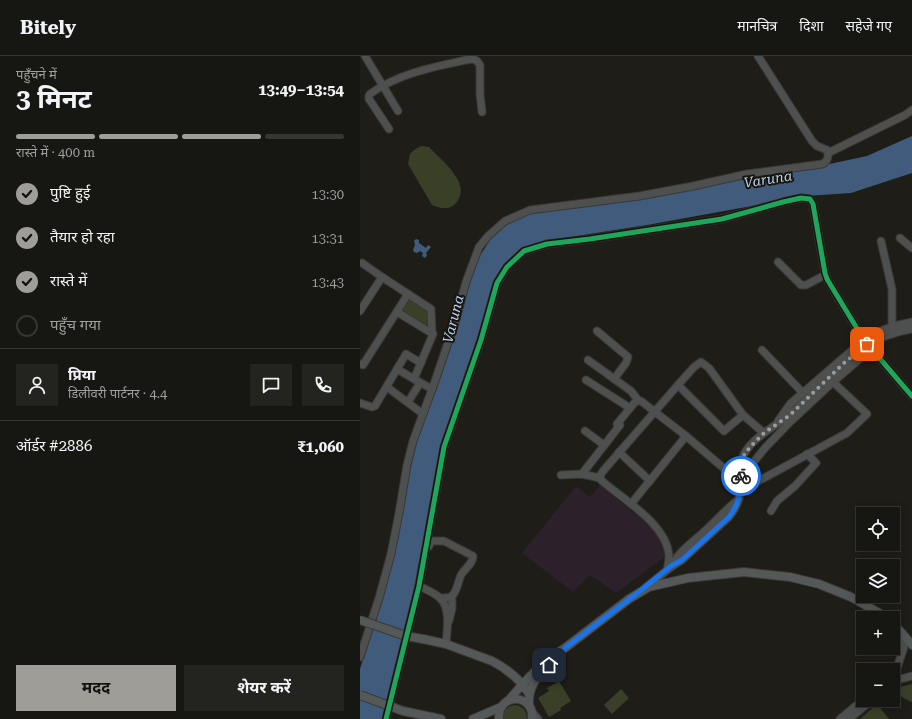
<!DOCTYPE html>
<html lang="hi">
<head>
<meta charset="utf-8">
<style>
  body { margin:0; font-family:"Roboto Serif","Noto Sans Devanagari",serif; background:#232320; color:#f1f3f6; height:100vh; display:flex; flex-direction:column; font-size:15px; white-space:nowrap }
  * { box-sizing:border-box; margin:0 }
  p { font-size:13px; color:#9e9f9f }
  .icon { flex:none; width:22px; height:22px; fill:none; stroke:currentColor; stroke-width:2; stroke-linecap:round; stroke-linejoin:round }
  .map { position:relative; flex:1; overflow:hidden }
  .side { display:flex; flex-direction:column; background:#161612; width:360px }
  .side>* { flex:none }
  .fabs { position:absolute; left:496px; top:451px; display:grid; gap:8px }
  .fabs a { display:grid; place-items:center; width:44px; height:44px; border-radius:0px; background:#161612; box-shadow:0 2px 10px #0003,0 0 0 1px #353532; font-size:20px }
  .pin { position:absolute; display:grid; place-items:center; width:34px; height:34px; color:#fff; margin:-17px; border-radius:8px; box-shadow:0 2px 6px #0006 }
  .courier { position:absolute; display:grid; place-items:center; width:40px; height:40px; margin:-20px; border:3px solid #1a73e8; border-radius:50%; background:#fff; color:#222; box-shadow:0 1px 5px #0007 }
  .headline em { font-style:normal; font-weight:700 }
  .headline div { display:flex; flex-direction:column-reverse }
  .headline { display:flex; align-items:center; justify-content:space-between; height:68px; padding:0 16px }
  h1 { font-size:26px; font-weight:700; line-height:30px }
  .bar { display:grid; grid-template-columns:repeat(4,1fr); gap:6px 4px; align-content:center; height:48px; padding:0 16px }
  .bar i { height:5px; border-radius:3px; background:#353532 }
  .bar .selected { background:#9e9d97 }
  .bar p { grid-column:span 4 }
  .line { display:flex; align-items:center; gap:10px; padding:0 16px; border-top:1px solid #353532 }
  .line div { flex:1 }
  .round { display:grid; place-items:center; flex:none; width:42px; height:42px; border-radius:0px; background:#232320 }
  ol { padding:0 16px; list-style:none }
  li { display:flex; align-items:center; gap:12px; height:44px }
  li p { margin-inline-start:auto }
  li .icon { padding:4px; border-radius:50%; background:#9e9d97; color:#111; stroke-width:4 }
  li:last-child { color:#9e9f9f }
  li i { width:22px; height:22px; border:2px solid #353532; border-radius:50% }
  .cta { display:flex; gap:8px; margin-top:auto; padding:8px 16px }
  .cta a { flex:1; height:46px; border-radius:0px; background:#9e9d97; color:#111; font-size:16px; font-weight:700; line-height:46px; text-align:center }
  .cta a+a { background:#232320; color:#f1f3f6 }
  header { display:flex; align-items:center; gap:24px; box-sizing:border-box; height:56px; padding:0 20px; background:#161612; border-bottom:1px solid #353532 }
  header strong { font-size:19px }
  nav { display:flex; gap:22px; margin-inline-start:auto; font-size:14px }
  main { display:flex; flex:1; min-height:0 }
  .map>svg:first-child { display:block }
</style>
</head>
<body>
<header>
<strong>Bitely</strong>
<nav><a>मानचित्र</a><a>दिशा</a><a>सहेजे गए</a></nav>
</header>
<main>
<section class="side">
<div class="headline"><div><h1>3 मिनट</h1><p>पहुँचने में</p></div><em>13:49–13:54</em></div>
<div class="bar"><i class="selected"></i><i class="selected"></i><i class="selected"></i><i></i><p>रास्ते में · 400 m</p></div>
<ol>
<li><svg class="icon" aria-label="check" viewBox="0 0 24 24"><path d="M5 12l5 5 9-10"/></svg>पुष्टि हुई<p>13:30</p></li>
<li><svg class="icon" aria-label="check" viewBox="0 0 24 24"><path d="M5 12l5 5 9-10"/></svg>तैयार हो रहा<p>13:31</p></li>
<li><svg class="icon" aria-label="check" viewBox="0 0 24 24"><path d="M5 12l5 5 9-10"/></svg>रास्ते में<p>13:43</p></li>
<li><i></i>पहुँच गया</li>
</ol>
<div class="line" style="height:72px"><a class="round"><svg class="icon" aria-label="person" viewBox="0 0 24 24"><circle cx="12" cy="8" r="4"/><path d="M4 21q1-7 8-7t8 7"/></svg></a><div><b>प्रिया</b><p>डिलीवरी पार्टनर · 4.4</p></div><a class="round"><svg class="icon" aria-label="chat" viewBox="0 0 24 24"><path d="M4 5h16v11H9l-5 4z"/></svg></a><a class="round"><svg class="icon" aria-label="phone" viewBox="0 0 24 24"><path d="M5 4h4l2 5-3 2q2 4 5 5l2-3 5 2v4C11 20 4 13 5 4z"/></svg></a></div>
<div class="line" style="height:52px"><div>ऑर्डर #2886</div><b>₹1,060</b></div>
<div class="cta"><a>मदद</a><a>शेयर करें</a></div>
</section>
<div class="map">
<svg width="552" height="663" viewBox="0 0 552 663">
  <rect width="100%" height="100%" fill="#1e1d18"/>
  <path fill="#2c202a" d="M240,429L296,475L306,500L256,537L230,519L213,536L162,497L216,430L230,441Z"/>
  <g fill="#394027">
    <path d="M61,90L69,91C82,105 114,129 95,148C88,155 80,152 72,149L48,108L50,98L54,94Z"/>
    <path d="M50,241L71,256L72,264L76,267L71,274L41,254Z"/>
    <path d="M199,625L211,645L200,652L201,654L189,661L178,642L189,635L187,632Z"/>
    <path d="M552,628V646C546,644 538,640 536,632Z"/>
    <path d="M261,633L269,642L252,658L244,649Z"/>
    <path d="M517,648L529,663H500Z"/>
    <path d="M155,649C163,650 167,655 167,663H143C143,655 147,650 155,649Z"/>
  </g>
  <g fill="#415b7d">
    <path d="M552,80V117L491,137L446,140L287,169L191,184L153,202L138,219L73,437L50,554L26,663H0V613L19,551L50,408L63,360L75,337L106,221L134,178L162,158L354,125L460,110L507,100Z"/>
    <path d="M56,183L59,184V187L66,192L68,189L71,191L66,197L67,199L65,202L62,200L63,197L60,195L57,197L54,196L53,194L55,189L54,185Z"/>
  </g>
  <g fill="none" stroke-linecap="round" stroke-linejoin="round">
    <g stroke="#393834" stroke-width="9">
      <g id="minor">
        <path d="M5,0L38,55"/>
        <path d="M29,73L9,43V40L10,38C37,18 73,11 106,4L113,3L117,5L120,9V38L122,56"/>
        <path d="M468,97L545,59L552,54"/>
        <path d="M540,182L552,192"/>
        <path d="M521,185L532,233V271"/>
        <path d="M418,206L441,229H446L465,219"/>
        <path d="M48,238L71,253L72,277"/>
        <path d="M0,255L22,221L2,207"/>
        <path d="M37,256L73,278L54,323L72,333"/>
        <path d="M237,275L268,301L266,307L254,323"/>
        <path d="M402,294L443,337"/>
        <path d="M228,304L271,335L278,344"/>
        <path d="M0,308L3,309L48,238L22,221"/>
        <path d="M37,313L54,323"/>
        <path d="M226,324L270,352"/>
        <path d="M318,329L364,375L383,359"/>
        <path d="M27,331L63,358"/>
        <path d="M48,346L60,327"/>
        <path d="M0,347L12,351L15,350L46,298L61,307"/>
        <path d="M418,365L430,348L504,284C519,274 535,269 552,266"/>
        <path d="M257,368L276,345H281L326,380L381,427"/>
        <path d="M225,375L244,389"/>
        <path d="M259,396L290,425"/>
        <path d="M222,418L260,369"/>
        <path d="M201,419L222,418L240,422"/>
        <path d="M391,430L392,408L405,392L428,368L473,326"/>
        <path d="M380,435L487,377L507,358L473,326L511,293"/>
        <path d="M271,448L326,380"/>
        <path d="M411,455L417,445L435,430L456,407L447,398"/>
        <path d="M67,492L69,490L71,485H84L113,500C113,508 105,512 101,519C98,525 97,538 90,541C87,542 83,542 80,542"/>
        <path d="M311,511C318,495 335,485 347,473C358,463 367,452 379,443"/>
        <path d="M307,514C308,510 309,504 309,499C306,467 262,443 241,424L240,420L243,415L318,329L334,311L341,306L349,312L383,359L404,377"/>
        <path d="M59,530C65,533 75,537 80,542C91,552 87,575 86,588"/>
        <path d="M285,532L311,511L322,504L369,461C382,445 380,434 381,415C381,409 381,403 384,398C394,380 415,371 430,358C471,325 494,282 552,273"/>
        <path d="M89,565L92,553V540"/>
        <path d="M0,601L19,542L31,498L39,457L47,409L53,385L75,325L96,263L106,226L119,191L128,180L145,165L170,154L279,140L333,130L387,118L462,108C468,106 469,100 467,94L457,90L452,85L398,0"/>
        <path d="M533,624L544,591L541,577"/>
        <path d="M533,625L552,620"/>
        <path d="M172,656L178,663"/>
        <path d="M26,663L59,530L84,391L121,284L137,227L147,211L164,195L187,188L230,183L362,163L423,146L441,142L450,143L453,148L465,217L467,223L504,284L552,340"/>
        <path d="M480,663L503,644"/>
        <path d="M489,663L512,644"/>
      </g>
    </g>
    <g stroke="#393834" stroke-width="10">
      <g id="major">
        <path d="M533,568L540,575L552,589"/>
        <path d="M63,583L86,588L132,605C146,612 161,624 169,638"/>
        <path d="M149,644C165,625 182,605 205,592L269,543L289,531L328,522L384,516L430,521L459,528L491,541L521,558L526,562"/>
        <path d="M169,649C168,631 176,622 188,610"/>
        <path d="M43,655L81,663"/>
        <path d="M113,663L141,651"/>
        <path d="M139,663C137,636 175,637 172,663"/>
      </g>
    </g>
    <use href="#minor" stroke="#4e504f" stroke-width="7"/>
    <use href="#major" stroke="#555858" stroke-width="8"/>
    <g stroke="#393834" stroke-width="10" stroke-linecap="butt">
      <g id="major-bridge">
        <path d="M0,564L46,580L63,583"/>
        <path d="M0,639L43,655"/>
      </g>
    </g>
    <use href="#major-bridge" stroke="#555858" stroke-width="8"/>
    <g stroke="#17150d" stroke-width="8">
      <path id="cycleway" d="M26,663L59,530L84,391L121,284L137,227L147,211L164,195L187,188L230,183L362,163L423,146L441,142L450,143L453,148L465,217L467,223L504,284L552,340"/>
    </g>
    <use href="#cycleway" stroke="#20a55d" stroke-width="5"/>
  </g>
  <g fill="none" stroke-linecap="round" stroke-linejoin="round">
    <path stroke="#9e9d97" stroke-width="4" stroke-dasharray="0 7.2" d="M381,420L382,402L390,391L404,377L430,359L484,307L507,288"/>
    <path stroke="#1a73e8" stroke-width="5" d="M189,609L200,600L205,592L280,535L311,510L322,504L369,461C380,447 380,437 381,420"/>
  </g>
  <g text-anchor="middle" stroke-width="4" stroke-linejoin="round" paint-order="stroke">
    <g font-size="14" font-style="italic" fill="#b6d2f8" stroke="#17150d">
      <text transform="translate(408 123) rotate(-9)" y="5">Varuna</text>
      <text transform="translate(93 263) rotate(-76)" y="5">Varuna</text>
    </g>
  </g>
</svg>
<div class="fabs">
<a><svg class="icon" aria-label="locate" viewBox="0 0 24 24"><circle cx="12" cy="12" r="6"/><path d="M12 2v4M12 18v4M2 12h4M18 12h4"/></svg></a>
<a><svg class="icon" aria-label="layers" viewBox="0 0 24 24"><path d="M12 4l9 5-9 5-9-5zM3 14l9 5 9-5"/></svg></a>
<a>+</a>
<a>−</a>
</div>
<div class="pin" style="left:507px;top:288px;background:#ea580c"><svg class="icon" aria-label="bag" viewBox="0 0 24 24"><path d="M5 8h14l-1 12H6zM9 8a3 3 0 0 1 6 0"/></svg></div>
<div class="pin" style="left:189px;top:609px;background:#1f2937"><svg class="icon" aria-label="home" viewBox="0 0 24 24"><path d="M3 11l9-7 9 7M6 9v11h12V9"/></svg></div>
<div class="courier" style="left:381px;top:420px"><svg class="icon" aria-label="bike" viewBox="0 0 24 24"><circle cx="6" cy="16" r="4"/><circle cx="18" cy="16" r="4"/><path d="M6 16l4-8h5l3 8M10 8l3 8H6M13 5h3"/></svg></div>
</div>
</main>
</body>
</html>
